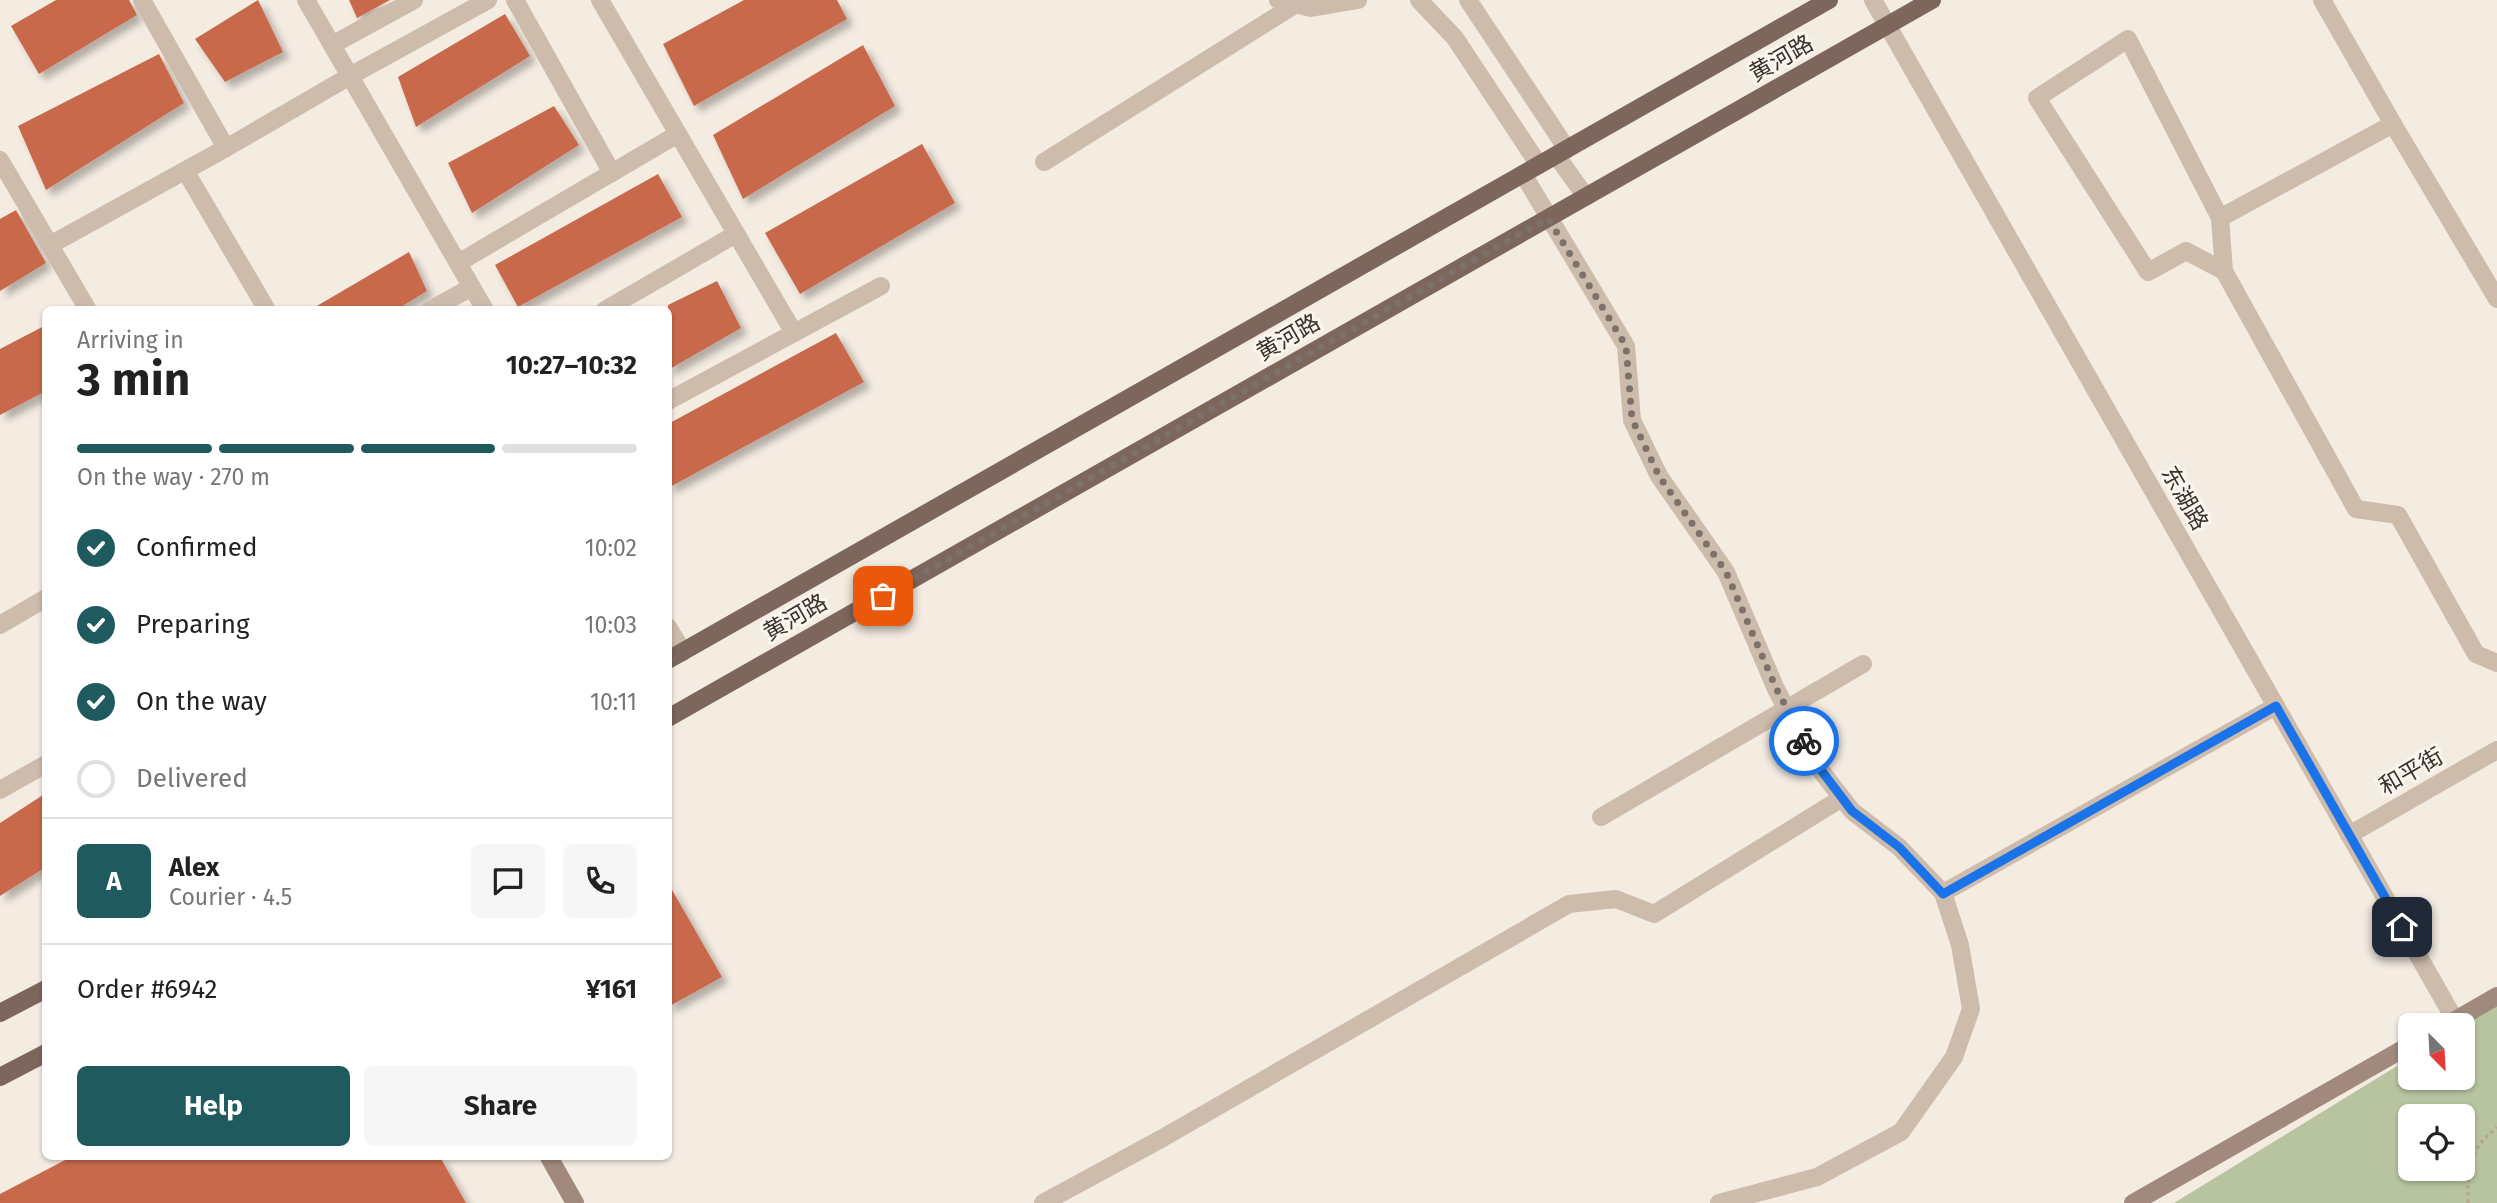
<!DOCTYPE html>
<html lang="en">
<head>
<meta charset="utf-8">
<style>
  body { margin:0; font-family:"Fira Sans","Noto Sans SC",sans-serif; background:#f6f6f6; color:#222; height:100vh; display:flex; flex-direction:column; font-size:26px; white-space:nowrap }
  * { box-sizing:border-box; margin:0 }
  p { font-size:23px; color:#767676 }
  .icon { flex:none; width:38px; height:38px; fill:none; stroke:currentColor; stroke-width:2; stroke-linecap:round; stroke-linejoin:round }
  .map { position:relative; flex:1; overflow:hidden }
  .sheet { position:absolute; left:42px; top:306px; width:630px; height:854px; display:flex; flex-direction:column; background:#fff; border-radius:10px; box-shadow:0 2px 5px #0004 }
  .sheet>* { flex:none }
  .needle { width:46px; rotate:156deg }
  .buttons { position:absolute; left:2398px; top:1013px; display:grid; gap:14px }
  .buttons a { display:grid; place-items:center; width:77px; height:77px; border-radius:10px; background:#fff; box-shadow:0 2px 5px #0004; font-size:35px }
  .pin { position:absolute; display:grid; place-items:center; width:60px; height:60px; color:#fff; margin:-30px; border-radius:14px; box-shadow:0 4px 10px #0006 }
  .courier { position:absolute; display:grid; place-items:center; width:70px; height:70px; margin:-35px; border:5px solid #1a73e8; border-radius:50%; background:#fff; color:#222; box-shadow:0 2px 9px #0007 }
  .summary em { font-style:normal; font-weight:700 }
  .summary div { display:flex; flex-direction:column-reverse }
  .summary { display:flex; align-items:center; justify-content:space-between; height:119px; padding:0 35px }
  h1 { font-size:46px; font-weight:700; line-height:52px }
  .bar { display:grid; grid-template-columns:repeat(4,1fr); gap:10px 7px; align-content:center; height:84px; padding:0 35px }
  .bar i { height:9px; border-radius:5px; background:#e0e0e0 }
  .bar .current { background:#1f5a5e }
  .bar p { grid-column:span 4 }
  .line { display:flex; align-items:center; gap:18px; padding:0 35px; border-top:2px solid #e0e0e0 }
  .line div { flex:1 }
  .round { display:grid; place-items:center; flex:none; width:74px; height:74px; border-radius:10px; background:#f6f6f6 }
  ol { padding:0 35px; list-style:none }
  li { display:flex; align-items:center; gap:21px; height:77px }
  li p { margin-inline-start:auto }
  li .icon { padding:7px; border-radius:50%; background:#1f5a5e; color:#fff; stroke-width:4 }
  li:last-child { color:#767676 }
  li i { width:38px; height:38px; border:4px solid #e0e0e0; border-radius:50% }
  .primary-button { display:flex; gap:14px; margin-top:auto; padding:14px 35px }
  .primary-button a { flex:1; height:80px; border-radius:10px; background:#1f5a5e; color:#fff; font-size:28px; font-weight:700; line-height:80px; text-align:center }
  .primary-button a+a { background:#f6f6f6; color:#222 }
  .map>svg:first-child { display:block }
</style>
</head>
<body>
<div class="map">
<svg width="2497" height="1203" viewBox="0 0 2497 1203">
  <defs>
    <filter id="shadow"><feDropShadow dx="6" dy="6" stdDeviation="3.5" flood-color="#0004"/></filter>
  </defs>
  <rect width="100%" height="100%" fill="#f4ebe1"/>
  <path fill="#b8c4a0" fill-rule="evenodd" d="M2497,1004V1203H2174L2410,1058V1078H2462V1026ZM2410,1116H2462V1169H2410Z"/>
  <g fill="#c8694b" filter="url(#shadow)">
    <path d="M56,0H129L137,15L39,74L11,26Z"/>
    <path d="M258,0L283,52L225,82L195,39Z"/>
    <path d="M349,0H390L357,18Z"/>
    <path d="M744,0H837L847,19L694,106L663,44Z"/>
    <path d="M505,14L530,56L416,127L398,77Z"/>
    <path d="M863,45L895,106L743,199L713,135Z"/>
    <path d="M159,54L184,103L46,190L18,126Z"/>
    <path d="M554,106L579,145L472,213L448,163Z"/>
    <path d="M922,144L955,203L800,294L765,233Z"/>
    <path d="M658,174L682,217L518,307L495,265Z"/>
    <path d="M16,210L46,263L0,291V219Z"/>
    <path d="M409,252L427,291L396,310H310Z"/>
    <path d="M717,281L741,328L668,370V305Z"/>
    <path d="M46,325V391L0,415V349Z"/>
    <path d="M836,333L864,382L668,488V424Z"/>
    <path d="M46,793V867L0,896V823Z"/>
    <path d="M668,883L722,977L668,1007Z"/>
    <path d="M71,1157H440L466,1203H0V1194Z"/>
  </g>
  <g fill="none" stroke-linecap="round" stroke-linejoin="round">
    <path stroke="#b9a596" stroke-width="3.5" stroke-dasharray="3.5 3.5" stroke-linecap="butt" d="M2468,1203C2468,1165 2467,1153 2497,1127"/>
    <g stroke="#cdbbac" stroke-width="18">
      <path d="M142,0L226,148L350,76L488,0"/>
      <path d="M306,0L485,310"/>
      <path d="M515,0L612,173"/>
      <path d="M600,0L794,333"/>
      <path d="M1278,0L1311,8L1358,0"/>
      <path d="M1419,0L1455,38L1539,165"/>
      <path d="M1468,0L1567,149"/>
      <path d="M1873,0L2455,1020"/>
      <path d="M2322,0L2393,124"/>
      <path d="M332,45L414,0"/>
      <path d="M1556,155L1586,197"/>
      <path d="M0,160L88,310"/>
      <path d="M1044,162L1296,4"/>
      <path d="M186,172L267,310"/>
      <path d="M1523,174L1626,346L1632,420L1659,476L1726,572L1776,689L1815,763L1852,811L1899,847L1943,893L1960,945L1971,1009L1954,1057L1901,1132L1817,1177L1719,1203"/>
      <path d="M2220,218L2128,39L2037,98L2148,272L2186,251L2224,271"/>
      <path d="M50,245L226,148"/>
      <path d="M458,263L678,134"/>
      <path d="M2497,299L2393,124L2220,218L2224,271L2356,509L2398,515L2476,654L2497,663"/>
      <path d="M430,310L472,287"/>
      <path d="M605,310L736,234"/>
      <path d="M668,401L881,286"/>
      <path d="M0,625L46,598"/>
      <path d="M668,627L683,652"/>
      <path d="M0,790L46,764"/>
      <path d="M1601,817L1863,664"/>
      <path d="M2349,835L2497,750"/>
      <path d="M1943,893L2276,706"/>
      <path d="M1043,1203L1161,1139L1569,904L1616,899L1654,914L1842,798"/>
    </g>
    <g stroke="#a18a7d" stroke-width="18">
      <path d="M2445,1026L2497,996"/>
      <path d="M549,1157L575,1203"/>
      <path d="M2133,1203L2410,1045"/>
    </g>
    <g stroke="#7d675c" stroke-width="18">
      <path d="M668,660L1829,0"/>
      <path d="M668,718L1932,0"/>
      <path d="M0,1013L46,989"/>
      <path d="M0,1077L46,1053"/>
    </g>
  </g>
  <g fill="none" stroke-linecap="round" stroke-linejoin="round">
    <path stroke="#7c716b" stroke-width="7" stroke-dasharray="0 12.6" d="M883,596L1548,218L1626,346L1632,419L1659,476L1726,572L1776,688L1804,741"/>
    <path stroke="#1a73e8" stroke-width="9" d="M1804,741L1815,762L1852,811L1899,847L1943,894L2276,706L2402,927"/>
  </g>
  <g text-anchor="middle" stroke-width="6" stroke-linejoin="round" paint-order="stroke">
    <g font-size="23" fill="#3b302b" stroke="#fbf5ee">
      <text transform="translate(1781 58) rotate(-30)" y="8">黄河路</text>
      <text transform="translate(1288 337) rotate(-30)" y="8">黄河路</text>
      <text transform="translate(2185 498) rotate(60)" y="8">东湖路</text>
      <text transform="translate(795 617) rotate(-30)" y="8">黄河路</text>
      <text transform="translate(2411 771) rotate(-30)" y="8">和平街</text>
    </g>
  </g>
</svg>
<div class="buttons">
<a><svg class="needle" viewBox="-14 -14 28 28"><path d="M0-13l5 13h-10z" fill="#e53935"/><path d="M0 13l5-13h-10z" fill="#767676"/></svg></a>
<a><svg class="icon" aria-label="locate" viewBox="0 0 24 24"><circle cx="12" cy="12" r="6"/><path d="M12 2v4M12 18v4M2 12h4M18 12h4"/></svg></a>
</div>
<div class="pin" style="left:883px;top:596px;background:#ea580c"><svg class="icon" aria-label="bag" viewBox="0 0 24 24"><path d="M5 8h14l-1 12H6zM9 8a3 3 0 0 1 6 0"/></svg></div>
<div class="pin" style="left:2402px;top:927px;background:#1f2937"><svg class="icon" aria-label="home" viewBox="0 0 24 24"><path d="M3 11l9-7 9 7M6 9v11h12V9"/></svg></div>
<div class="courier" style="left:1804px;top:741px"><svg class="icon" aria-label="bike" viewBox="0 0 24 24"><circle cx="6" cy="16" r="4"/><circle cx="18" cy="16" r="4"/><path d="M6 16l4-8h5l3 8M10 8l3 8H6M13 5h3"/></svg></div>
<section class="sheet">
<div class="summary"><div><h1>3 min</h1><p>Arriving in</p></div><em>10:27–10:32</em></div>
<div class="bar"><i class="current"></i><i class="current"></i><i class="current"></i><i></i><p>On the way · 270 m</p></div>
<ol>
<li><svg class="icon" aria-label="check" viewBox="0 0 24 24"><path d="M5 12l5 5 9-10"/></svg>Confirmed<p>10:02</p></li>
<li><svg class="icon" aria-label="check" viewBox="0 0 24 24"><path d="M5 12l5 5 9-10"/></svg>Preparing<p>10:03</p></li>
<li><svg class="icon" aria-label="check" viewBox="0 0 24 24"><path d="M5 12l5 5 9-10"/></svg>On the way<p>10:11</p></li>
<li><i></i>Delivered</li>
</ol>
<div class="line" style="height:126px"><b class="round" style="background:#1f5a5e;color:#fff">A</b><div><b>Alex</b><p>Courier · 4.5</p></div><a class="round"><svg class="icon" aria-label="chat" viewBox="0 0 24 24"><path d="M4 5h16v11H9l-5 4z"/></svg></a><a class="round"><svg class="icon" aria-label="phone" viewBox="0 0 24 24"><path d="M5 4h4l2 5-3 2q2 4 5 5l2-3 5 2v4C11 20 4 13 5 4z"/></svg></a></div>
<div class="line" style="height:91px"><div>Order #6942</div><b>¥161</b></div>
<div class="primary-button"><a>Help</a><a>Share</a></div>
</section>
</div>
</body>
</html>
